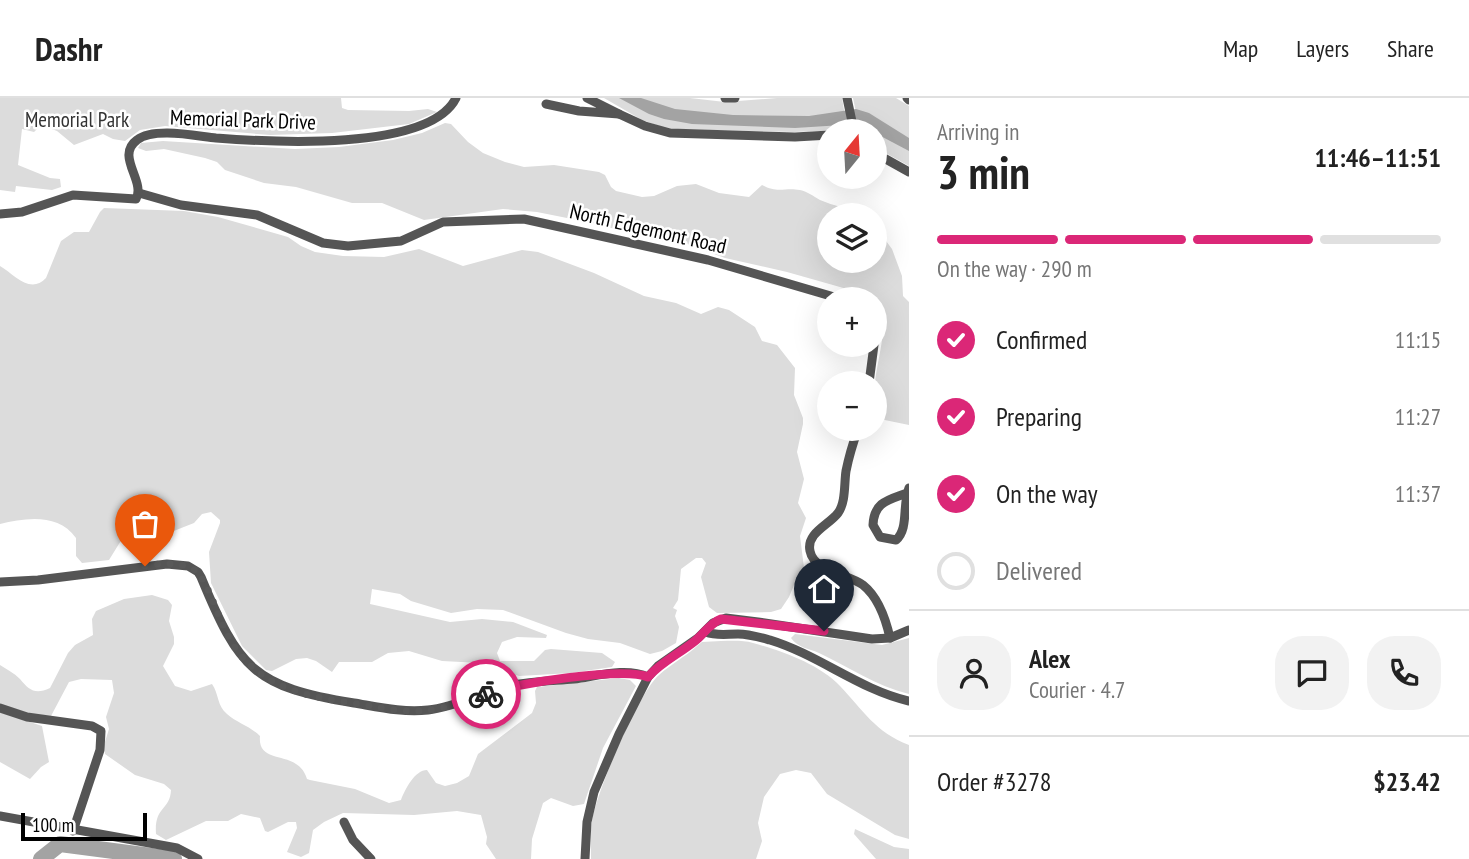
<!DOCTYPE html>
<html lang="en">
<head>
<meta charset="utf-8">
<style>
  body { margin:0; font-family:"PT Sans Narrow",sans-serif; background:#f2f2f2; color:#222; height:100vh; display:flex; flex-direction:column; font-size:26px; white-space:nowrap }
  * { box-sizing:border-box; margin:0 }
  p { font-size:23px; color:#767676 }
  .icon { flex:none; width:38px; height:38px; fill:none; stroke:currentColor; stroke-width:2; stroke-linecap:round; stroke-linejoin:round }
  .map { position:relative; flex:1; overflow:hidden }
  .side { display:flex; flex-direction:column; background:#fff; width:560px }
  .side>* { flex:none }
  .needle { width:46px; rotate:18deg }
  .fabs { position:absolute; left:817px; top:21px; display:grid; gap:14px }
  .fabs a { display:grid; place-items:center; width:70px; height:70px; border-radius:50%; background:#fff; box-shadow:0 7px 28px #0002; font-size:35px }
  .scale { position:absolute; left:21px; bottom:18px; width:126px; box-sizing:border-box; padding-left:7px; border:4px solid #000; border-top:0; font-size:19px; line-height:24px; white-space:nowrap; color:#000; -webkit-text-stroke:5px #fff; paint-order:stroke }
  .pin { position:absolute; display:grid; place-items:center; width:60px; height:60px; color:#fff; margin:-72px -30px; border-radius:50% 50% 50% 0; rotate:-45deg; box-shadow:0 0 7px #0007 }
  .pin .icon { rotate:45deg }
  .courier { position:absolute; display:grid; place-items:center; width:70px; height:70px; margin:-35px; border:5px solid #db2777; border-radius:50%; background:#fff; color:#222; box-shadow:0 2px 9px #0007 }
  .head em { font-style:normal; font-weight:800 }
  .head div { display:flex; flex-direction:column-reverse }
  .head { display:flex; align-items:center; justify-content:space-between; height:119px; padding:0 28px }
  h1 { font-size:46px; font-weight:800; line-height:52px }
  .bar { display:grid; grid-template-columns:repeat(4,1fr); gap:10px 7px; align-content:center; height:84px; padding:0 28px }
  .bar i { height:9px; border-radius:5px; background:#e0e0e0 }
  .bar .selected { background:#db2777 }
  .bar p { grid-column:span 4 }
  .line { display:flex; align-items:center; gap:18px; padding:0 28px; border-top:2px solid #e0e0e0 }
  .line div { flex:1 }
  .round { display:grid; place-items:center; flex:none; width:74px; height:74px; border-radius:28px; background:#f2f2f2 }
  ol { padding:0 28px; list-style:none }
  li { display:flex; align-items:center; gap:21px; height:77px }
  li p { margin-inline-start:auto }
  li .icon { padding:7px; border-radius:50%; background:#db2777; color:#fff; stroke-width:4 }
  li:last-child { color:#767676 }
  li i { width:38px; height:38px; border:4px solid #e0e0e0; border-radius:50% }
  header { display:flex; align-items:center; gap:42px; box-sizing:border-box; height:98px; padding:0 35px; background:#fff; border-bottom:2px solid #e0e0e0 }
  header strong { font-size:33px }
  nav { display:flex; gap:38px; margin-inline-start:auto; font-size:24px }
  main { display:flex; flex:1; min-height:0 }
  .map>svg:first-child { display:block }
</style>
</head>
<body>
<header>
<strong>Dashr</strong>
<nav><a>Map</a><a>Layers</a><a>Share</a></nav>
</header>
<main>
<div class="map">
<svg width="909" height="761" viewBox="0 0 909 761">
  <rect width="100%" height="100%" fill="#fff"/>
  <g fill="#dcdcdc">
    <path d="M0,0H341L342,10L348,12L409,13L428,11L437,14L409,26L332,35L270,37L165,28L140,32L125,43L113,41L103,36L74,47L57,33L41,27L34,34L22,31L18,67L50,80L60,81L61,89L52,92L16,88L15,94L0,92Z"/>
    <path d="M604,0H690L725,4L777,0H842L847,30L846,32L794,34L668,31L642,22Z"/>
    <path d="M853,0H896L909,8V68L875,49V33H860Z"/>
    <path d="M445,25L451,26L468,44L483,55L505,64L524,69L554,67L599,74L605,77L611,89L616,93L642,99L654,98L677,88L696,86L719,95L749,99L762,87C779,96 784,89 800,92C808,94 813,98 820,102C834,108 848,110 862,117H830V163H875V128L892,151L902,178L903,198L909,204V327L875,320C875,309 874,297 875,286C876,270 882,250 883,232C883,221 875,212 875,201H861L847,191L787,174L725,160L679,143L667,144L651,141L597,126L537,114L503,111L424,122L382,105H352L296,89L264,85L225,72L217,64L205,60L164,51L146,53L138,50L141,45L163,43L295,51L339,49L393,42L422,35Z"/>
    <path d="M104,110L184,113L218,119L288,139L301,148L315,154L343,158L384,159L419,151L463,168L522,152L538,154L594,175L644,198L676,205L701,216L718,209L729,212L755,229L762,243L777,247L795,270L794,297L803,320V326L797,354L804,381L798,405L806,420L800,438L804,470L801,481L794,487L789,499L781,511L771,514L717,515L709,509L701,479L706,465L702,460H696L681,471L678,502L673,510L677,512L675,518L679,529L676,545L662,553L650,556L620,545L588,541L566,535L503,512L477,511L451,515L411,503L400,496L372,491L370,506L450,524L482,521L513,524L547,537L546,540L517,539L502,544L497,555L500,563H534L545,552L551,551L602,555L615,564L612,569L571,575L519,578L481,565L442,563L409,553L388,555L372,564H339L332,574L316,563L307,560L296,561L272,573L266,572L242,548L211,485L209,454L220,425V422L211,414L202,416L194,425L161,438L150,441H122L109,462L82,465L76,458V440C58,415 26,420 0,426V168C14,176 30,197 46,180L61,143L74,134H89L100,114Z"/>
    <path d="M152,497L168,502L172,507L169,523L174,539V546L163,568L175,588L191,593L212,586C219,596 217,608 227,616C237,625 250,628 260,638C257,669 298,650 307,681L310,682L355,691L389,705L401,702C405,691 415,672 427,672L436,685L445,688L457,685L469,678L478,656L532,615L536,605L535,593L537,589L619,580L630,582L636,588L603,650L584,706L573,708L551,700L543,705L532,741L531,761H496L486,746L487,739L481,717L457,713L414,717L343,715L324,724L313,732L309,755L301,759L287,754L297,730L296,724H288L268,734L265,733L260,720L241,716L228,723H206L166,742L156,736C154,708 170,713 171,692L164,686L135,677L105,656L104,647L109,631L106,619L114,595L112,582L81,581L69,584L51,618L31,616L0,606V567C6,571 14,575 20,581C29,592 35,597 50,590L68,555L75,547L93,537L92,521L96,513L124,501Z"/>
    <path d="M795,536L882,547L909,540V596C876,588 849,569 819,555C808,550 798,550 791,540Z"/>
    <path d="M721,543C731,543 743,542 753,545C782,553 819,566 840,588C863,612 875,634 909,647V741L895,737L827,696L811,675L796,672L780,676L764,699L758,725L762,743L756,761H591C591,748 590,736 592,723C597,693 637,597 659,577C671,566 685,559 697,548L702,544Z"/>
    <path d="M0,614L42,628L49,664L41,669L30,681L0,664Z"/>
    <path d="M855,731L894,749L909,751V761H876L854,736Z"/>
  </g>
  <path fill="#a3a3a3" d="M619,0H641L675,11L733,17L809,18L856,11L869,15L909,40V53L858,26L795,30L692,26L664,21L649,16Z"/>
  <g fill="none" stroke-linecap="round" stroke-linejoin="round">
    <path stroke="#a3a3a3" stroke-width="16" d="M41,761L60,746L174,761"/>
    <g stroke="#555" stroke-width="9">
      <path d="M725,0H735"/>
      <path d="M847,0L854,33"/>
      <path d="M907,0L909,2"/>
      <path d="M546,6L579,13L619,16L587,0"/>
      <path d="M619,16L645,28L670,35L795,39L830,37"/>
      <path d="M875,55L909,74"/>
      <path d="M139,95L181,107L257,117L323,145L348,148L401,143L443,124L524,121L708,162L841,201"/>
      <path d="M0,116L22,114L73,97L136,101C146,83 115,58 137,42C154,29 196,38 216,40C269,44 429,54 456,0"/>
      <path d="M869,285L874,247"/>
      <path d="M858,331C853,345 849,358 846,373C844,386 846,404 838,415C829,427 806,435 810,453C814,474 849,476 863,487C878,499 886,522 890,540"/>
      <path d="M907,395C888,402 874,404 873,427L880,439L896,442C909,431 902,407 909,390"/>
      <path d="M0,484L38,482L167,466L188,468L198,474L201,479C239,571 254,589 354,605C378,609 404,615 428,612C455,609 479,596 505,589C528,583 551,583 574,581C597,578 626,569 648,579"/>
      <path d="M706,534C716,538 726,536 738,536C749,536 759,539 770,542C819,557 860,592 909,603"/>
      <path d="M0,610L27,619L92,628L101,633L100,652L73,733"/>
      <path d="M0,718L177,750L198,761"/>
      <path d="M344,724L353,742L371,761"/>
      <path d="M585,761L587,724L594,694L619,636L648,579L658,568L698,540L713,525L726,520L758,524L872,541L890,540L909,532"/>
    </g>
  </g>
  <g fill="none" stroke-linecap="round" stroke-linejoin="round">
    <path stroke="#595959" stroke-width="7" stroke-dasharray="0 12.6" d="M145,468C163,465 182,463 198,474C215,499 220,531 239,555C270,595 319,600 365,607C383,610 401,614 419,613C442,612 465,604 486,596"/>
    <path stroke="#db2777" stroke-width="9" d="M486,596C513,585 624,569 648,579C661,564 679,556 695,543C704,536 710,525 721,521L824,533"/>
  </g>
  <g text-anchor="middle" stroke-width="5" stroke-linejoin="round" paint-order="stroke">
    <g font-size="21" fill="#333" stroke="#fff">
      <text x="77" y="29">Memorial Park</text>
    </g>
    <g font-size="21" fill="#000" stroke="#fff">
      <text transform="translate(243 22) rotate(2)" y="7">Memorial Park Drive</text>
      <text transform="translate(648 131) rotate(13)" y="7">North Edgemont Road</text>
    </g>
  </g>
</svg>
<div class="fabs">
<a><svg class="needle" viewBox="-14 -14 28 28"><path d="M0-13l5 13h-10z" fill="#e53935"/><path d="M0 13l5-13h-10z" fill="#767676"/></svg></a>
<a><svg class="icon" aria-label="layers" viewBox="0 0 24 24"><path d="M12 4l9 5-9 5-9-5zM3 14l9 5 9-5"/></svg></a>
<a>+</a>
<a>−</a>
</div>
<div class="scale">100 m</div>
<div class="pin" style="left:145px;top:468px;background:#ea580c"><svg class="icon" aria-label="bag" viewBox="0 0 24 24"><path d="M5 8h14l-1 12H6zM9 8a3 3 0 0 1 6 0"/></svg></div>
<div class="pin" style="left:824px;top:533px;background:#1f2937"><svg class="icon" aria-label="home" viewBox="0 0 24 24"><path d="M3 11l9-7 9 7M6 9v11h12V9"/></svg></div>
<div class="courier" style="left:486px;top:596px"><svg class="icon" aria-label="bike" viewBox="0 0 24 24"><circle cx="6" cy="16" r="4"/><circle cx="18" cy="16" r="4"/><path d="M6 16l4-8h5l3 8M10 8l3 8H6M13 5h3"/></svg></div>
</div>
<section class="side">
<div class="head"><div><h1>3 min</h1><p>Arriving in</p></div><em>11:46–11:51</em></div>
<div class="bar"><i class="selected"></i><i class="selected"></i><i class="selected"></i><i></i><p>On the way · 290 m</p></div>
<ol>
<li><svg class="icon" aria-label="check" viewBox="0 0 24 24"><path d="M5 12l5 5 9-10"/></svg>Confirmed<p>11:15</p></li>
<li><svg class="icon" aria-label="check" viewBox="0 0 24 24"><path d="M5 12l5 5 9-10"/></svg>Preparing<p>11:27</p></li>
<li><svg class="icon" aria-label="check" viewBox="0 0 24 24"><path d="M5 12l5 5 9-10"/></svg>On the way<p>11:37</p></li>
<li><i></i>Delivered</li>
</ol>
<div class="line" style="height:126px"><a class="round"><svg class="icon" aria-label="person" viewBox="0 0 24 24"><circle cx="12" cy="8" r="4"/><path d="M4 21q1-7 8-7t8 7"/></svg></a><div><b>Alex</b><p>Courier · 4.7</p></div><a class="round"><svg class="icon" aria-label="chat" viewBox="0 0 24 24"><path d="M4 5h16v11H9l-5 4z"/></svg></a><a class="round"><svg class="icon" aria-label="phone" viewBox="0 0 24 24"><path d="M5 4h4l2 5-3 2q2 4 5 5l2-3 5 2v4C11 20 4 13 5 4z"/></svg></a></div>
<div class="line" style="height:91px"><div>Order #3278</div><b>$23.42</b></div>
</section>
</main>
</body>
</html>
